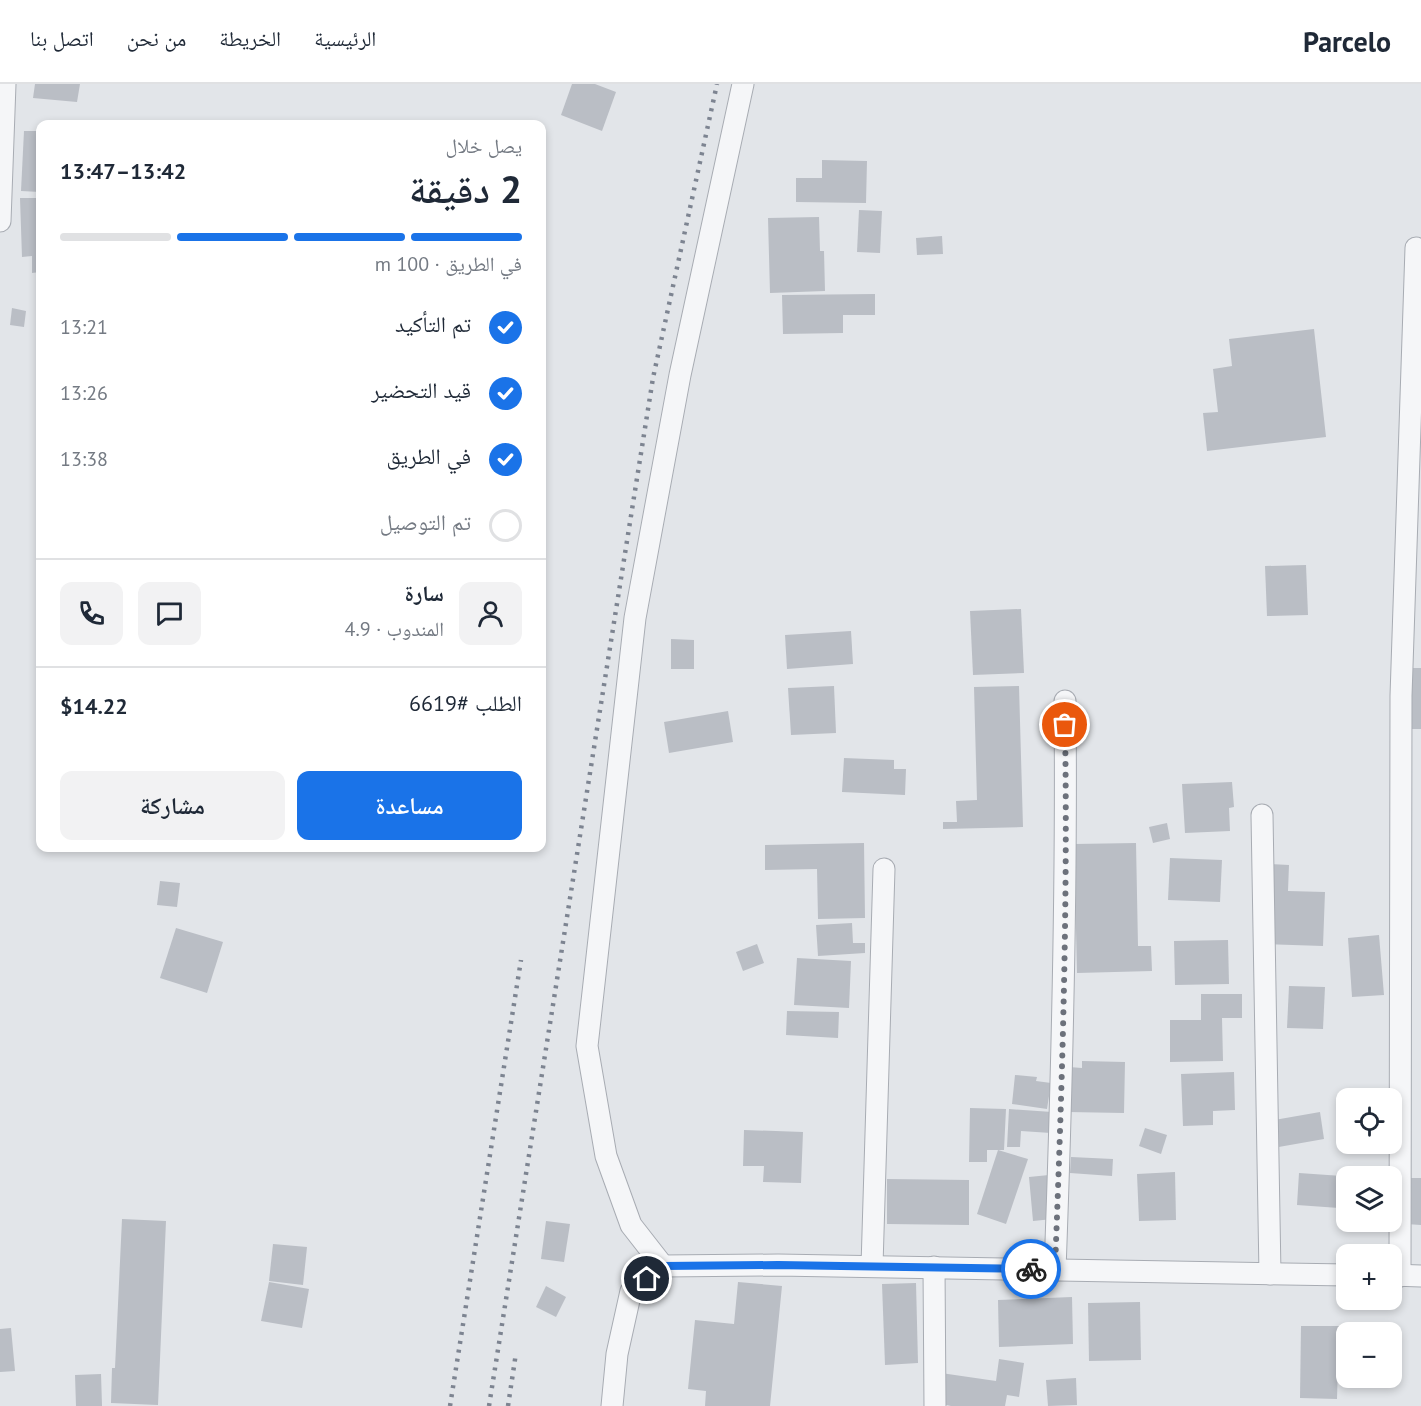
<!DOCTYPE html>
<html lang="ar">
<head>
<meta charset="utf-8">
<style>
  body { margin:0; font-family:"PT Sans","Noto Naskh Arabic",sans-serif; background:#f2f2f3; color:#1f2937; direction:rtl; height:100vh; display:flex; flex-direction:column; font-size:22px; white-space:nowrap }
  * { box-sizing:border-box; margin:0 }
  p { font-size:20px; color:#747a83 }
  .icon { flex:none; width:33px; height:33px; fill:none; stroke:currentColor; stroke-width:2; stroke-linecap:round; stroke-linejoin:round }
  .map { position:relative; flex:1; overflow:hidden; direction:ltr }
  .drawer { position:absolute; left:36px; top:36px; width:510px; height:732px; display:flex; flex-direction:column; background:#fff; border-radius:12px; box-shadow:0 3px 9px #0003; direction:rtl }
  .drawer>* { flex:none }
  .controls { position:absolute; left:1336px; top:1004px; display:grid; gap:12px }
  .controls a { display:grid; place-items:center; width:66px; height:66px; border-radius:12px; background:#fff; box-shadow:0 3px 9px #0003; font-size:30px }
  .pin { position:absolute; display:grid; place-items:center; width:51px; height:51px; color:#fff; margin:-26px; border:3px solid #fff; border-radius:50%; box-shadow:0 2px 6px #0007 }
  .courier { position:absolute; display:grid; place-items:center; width:60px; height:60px; margin:-30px; border:4px solid #1a73e8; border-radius:50%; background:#fff; color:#222; box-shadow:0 2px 8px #0007 }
  .head em { font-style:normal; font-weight:600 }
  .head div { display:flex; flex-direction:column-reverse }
  .head { display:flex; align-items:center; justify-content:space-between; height:102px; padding:0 24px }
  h1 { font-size:39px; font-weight:600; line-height:45px }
  .bar { display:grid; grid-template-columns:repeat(4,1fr); gap:9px 6px; align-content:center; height:72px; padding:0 24px }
  .bar i { height:8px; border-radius:4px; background:#e0e1e3 }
  .bar .active { background:#1a73e8 }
  .bar p { grid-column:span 4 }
  .line { display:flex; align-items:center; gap:15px; padding:0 24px; border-top:2px solid #e0e1e3 }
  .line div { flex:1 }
  .round { display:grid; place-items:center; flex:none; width:63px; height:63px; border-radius:12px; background:#f2f2f3 }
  ol { padding:0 24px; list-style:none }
  li { display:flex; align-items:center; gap:18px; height:66px }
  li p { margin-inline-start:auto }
  li .icon { padding:6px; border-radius:50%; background:#1a73e8; color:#fff; stroke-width:4 }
  li:last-child { color:#747a83 }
  li i { width:33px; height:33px; border:3px solid #e0e1e3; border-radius:50% }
  .cta { display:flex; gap:12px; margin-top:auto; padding:12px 24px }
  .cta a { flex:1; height:69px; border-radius:12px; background:#1a73e8; color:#fff; font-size:24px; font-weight:600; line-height:69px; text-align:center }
  .cta a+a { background:#f2f2f3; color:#1f2937 }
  header { display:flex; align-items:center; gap:36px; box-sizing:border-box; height:84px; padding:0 30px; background:#fff; border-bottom:2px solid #e0e1e3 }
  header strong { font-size:28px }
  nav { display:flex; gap:33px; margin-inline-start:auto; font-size:21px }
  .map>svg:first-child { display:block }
</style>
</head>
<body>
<header>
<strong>Parcelo</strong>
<nav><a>الرئيسية</a><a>الخريطة</a><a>من نحن</a><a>اتصل بنا</a></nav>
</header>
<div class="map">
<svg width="1421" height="1322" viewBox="0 0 1421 1322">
  <rect width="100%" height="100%" fill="#e2e5e9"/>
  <g fill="#babec5">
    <path d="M35,0H80L77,18L33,14Z"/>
    <path d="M572,0H595L616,8L602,47L561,31Z"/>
    <path d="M24,47H40V108L21,107Z"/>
    <path d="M822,76L867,77L866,119L796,118V94H822Z"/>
    <path d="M20,114H40V188L32,189V172L22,173Z"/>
    <path d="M859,126L882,127L880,169L857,168Z"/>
    <path d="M819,133L820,167H824L825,207L770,209L768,134Z"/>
    <path d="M942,152L943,170L917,171L916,154Z"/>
    <path d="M875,210V231H843V249L783,250L782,211Z"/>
    <path d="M12,224L26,227L24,243L10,241Z"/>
    <path d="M1314,245L1326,353L1207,367L1203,329L1218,328L1213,285L1232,282L1229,255Z"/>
    <path d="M1306,481L1308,531L1267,532L1265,482Z"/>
    <path d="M1021,525L1024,589L973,591L970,527Z"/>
    <path d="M851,547L853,580L787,585L785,551Z"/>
    <path d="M671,555L694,556V585H671Z"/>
    <path d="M1410,584H1421V645H1411Z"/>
    <path d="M834,602L836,649L791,651L788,604Z"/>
    <path d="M1019,602L1023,743L943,745V738H957L956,717L977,716L974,603Z"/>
    <path d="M728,627L733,658L669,669L664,638Z"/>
    <path d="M844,674L894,676V685H906L905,711L842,708Z"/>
    <path d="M1232,698L1234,723L1229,724L1230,747L1185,749L1182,700Z"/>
    <path d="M1167,739L1170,755L1153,759L1149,743Z"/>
    <path d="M864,759L865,834L818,835L817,785L765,786V761Z"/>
    <path d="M1136,759L1138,862H1151L1152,887L1077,889L1074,760Z"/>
    <path d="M1170,774L1222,776L1220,818L1168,816Z"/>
    <path d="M1268,780L1289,781L1288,807L1325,808L1323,862L1265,860Z"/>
    <path d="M160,797L180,799L177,823L157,821Z"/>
    <path d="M852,839L853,859H865V869L818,872L816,841Z"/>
    <path d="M176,844L223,858L207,909L160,894Z"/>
    <path d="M1379,851L1384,911L1352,913L1348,854Z"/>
    <path d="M1228,856L1229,900L1175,901L1174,857Z"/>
    <path d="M757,860L764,879L743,887L736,868Z"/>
    <path d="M797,874L851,877L849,924L794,921Z"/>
    <path d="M1289,902L1325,903L1323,945L1287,944Z"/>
    <path d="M1201,910H1242V934H1222L1223,977L1170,978V936H1201Z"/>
    <path d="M787,927L839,928L838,954L786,951Z"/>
    <path d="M1082,977L1125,978L1124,1029L1068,1028L1069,983L1082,984Z"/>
    <path d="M1234,988L1235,1026L1213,1027V1041L1183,1042L1181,990Z"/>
    <path d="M1015,991L1037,993L1036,997L1051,999L1047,1025L1012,1020Z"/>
    <path d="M970,1024L1006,1025L1004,1066H987V1078H969Z"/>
    <path d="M1009,1025L1052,1028L1051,1049L1021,1047L1020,1063H1007Z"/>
    <path d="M1320,1028L1324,1055L1273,1064L1269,1037Z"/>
    <path d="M1145,1044L1167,1051L1161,1070L1139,1062Z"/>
    <path d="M744,1046L803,1048L801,1099L763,1098L764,1082H743Z"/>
    <path d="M998,1066L1028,1075L1006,1140L977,1130Z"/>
    <path d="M1071,1073L1113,1075L1112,1092L1070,1089Z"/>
    <path d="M1175,1088L1176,1136L1139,1137L1137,1090Z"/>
    <path d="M1299,1089L1342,1092L1339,1124L1297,1121Z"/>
    <path d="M1049,1091L1053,1135L1033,1137L1029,1093Z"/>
    <path d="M1409,1094H1421V1141L1406,1140Z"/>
    <path d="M887,1095L969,1096V1141L887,1140Z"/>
    <path d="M122,1135L166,1137L158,1321L111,1319L112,1284H115Z"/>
    <path d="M546,1137L570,1140L564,1178L541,1175Z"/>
    <path d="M273,1160L307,1163L303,1201L269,1197Z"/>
    <path d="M269,1198L309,1205L302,1244L261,1237Z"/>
    <path d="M738,1198L782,1202L770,1322H705L706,1307L688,1305L695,1236L734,1240Z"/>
    <path d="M916,1199L918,1279L885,1281L882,1200Z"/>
    <path d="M546,1202L566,1213L556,1233L536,1223Z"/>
    <path d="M1072,1213L1073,1260L999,1263L998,1216Z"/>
    <path d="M1140,1218L1141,1276L1089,1277L1088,1219Z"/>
    <path d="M1301,1242H1339L1337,1315L1300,1314Z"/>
    <path d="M11,1244L15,1287L0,1288V1245Z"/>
    <path d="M999,1275L1024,1279L1019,1313L1007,1311L1005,1322H951L937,1319L941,1289L996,1297Z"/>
    <path d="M101,1290L102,1322H76L75,1291Z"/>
    <path d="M1076,1294L1077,1321L1048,1322L1046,1296Z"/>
  </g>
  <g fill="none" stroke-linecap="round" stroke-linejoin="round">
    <g stroke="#a8acb3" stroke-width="23">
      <g id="minor">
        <path d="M0,137L5,0"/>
        <path d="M1262,731L1270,1190"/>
        <path d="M663,1182L631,1141L606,1072L587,962L635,534L680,291L743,0"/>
        <path d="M872,1182L884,785"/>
        <path d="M934,1183L935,1322"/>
        <path d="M1055,1186C1062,996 1067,807 1065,617"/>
        <path d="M1392,1191L1421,1192"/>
        <path d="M1400,1192L1401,612L1416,164"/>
        <path d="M612,1322L617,1270L631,1207L663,1182L778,1181L1347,1191"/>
      </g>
    </g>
    <use href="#minor" stroke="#f5f6f8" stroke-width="21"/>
    <g stroke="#7d8491" stroke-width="4.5" stroke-dasharray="3 6" stroke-linecap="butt">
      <path d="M450,1322L521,876"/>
      <path d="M489,1322L653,294L717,0"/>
      <path d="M508,1322L516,1269"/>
    </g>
  </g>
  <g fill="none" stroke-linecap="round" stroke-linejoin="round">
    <path stroke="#6c717b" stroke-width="6" stroke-dasharray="0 10.8" d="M1031,1185H1055C1062,1004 1068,822 1065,641"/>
    <path stroke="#1a73e8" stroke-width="8" d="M647,1195L663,1182L778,1181L1031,1185"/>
  </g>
</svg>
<div class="controls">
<a><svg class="icon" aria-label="locate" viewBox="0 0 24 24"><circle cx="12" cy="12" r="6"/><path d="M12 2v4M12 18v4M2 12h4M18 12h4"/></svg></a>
<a><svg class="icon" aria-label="layers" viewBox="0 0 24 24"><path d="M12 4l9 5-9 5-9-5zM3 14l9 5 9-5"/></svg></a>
<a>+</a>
<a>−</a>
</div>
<div class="pin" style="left:1065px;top:641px;background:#ea580c"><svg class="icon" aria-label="bag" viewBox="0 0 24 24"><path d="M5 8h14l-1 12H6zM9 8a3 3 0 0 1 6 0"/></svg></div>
<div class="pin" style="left:647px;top:1195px;background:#1f2937"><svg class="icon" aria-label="home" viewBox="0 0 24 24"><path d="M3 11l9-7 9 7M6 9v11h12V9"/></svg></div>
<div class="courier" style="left:1031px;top:1185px"><svg class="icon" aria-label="bike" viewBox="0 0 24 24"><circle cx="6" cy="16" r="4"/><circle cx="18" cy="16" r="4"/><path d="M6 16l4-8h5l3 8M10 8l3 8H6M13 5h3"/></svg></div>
<section class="drawer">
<div class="head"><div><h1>2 دقيقة</h1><p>يصل خلال</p></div><em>13:42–13:47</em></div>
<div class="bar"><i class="active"></i><i class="active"></i><i class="active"></i><i></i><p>في الطريق · 100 m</p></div>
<ol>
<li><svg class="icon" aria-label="check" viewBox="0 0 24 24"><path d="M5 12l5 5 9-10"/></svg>تم التأكيد<p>13:21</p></li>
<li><svg class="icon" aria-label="check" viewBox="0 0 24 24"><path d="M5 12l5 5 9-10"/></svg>قيد التحضير<p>13:26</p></li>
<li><svg class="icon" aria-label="check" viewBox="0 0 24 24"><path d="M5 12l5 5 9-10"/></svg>في الطريق<p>13:38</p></li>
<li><i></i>تم التوصيل</li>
</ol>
<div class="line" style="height:108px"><a class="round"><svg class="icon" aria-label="person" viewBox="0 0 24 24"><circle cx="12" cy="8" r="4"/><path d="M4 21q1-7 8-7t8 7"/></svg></a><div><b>سارة</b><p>المندوب · 4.9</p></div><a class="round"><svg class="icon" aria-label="chat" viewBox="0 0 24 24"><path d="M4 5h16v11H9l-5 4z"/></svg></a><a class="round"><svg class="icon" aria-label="phone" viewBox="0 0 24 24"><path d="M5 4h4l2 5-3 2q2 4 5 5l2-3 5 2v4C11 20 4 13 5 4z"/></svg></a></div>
<div class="line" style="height:78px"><div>الطلب #6619</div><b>$14.22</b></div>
<div class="cta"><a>مساعدة</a><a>مشاركة</a></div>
</section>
</div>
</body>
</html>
